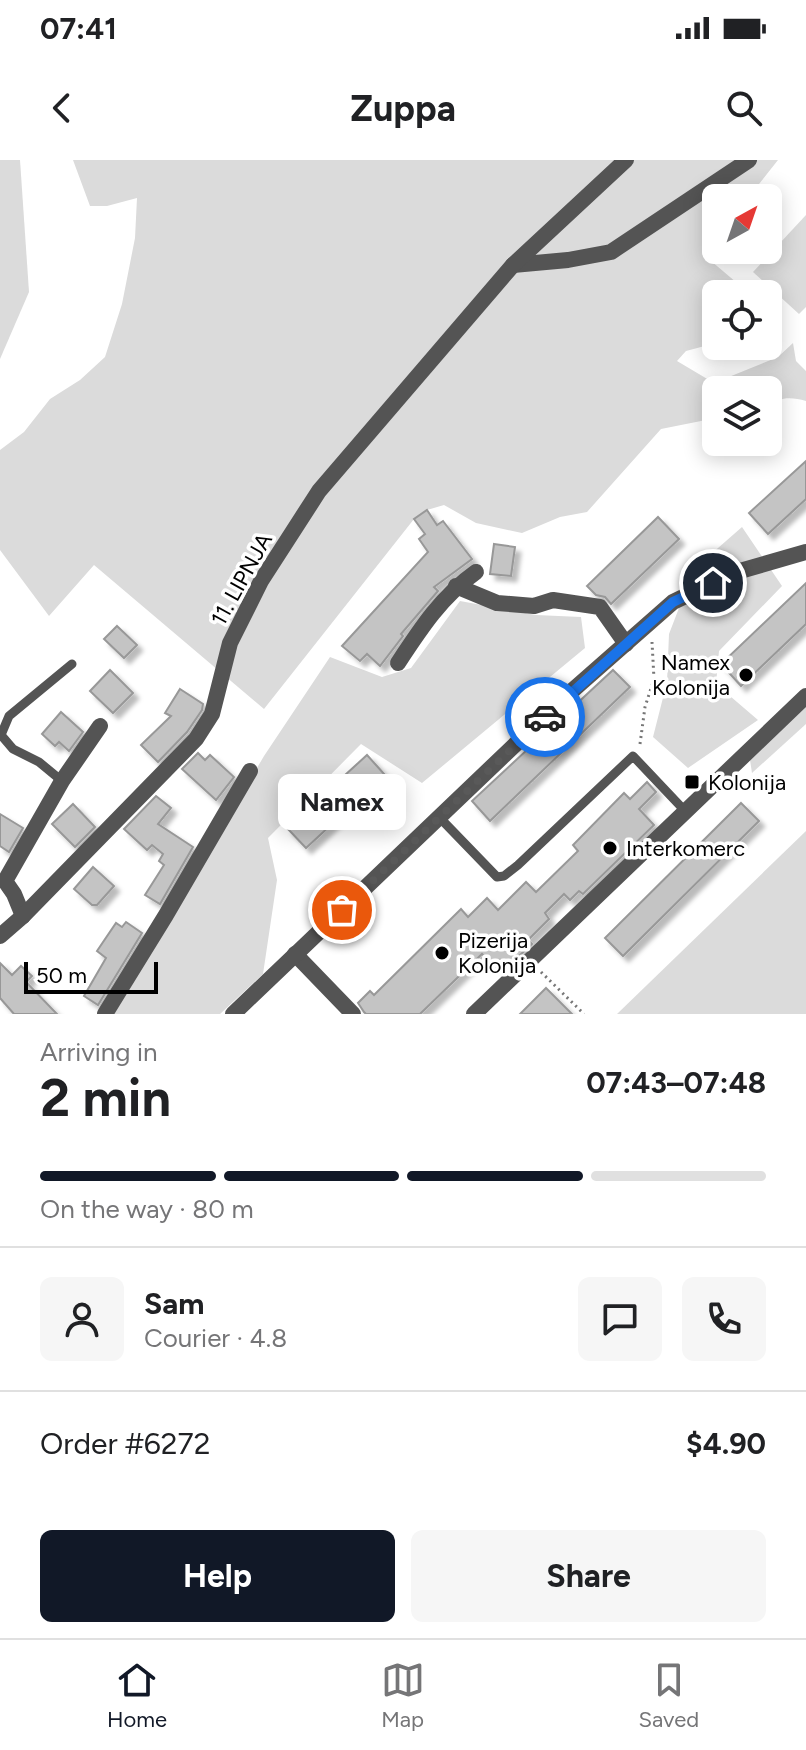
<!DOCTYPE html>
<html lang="en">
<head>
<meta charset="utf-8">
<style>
  body { margin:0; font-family:Figtree,sans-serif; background:#f6f6f6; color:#202124; height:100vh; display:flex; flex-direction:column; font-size:30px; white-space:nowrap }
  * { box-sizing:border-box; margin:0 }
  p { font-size:26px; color:#757577 }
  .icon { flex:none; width:44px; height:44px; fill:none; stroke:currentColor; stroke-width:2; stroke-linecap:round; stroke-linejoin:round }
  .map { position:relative; height:854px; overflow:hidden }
  .details { display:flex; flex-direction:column; background:#fff; flex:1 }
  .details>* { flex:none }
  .needle { width:52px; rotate:40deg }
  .controls { position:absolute; left:702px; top:24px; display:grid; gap:16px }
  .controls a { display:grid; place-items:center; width:80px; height:80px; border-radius:12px; background:#fff; box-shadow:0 4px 20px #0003; font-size:40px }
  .scale { position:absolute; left:24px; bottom:20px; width:134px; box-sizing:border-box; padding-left:8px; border:4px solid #000; border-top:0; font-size:22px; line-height:28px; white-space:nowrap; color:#000; -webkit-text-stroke:6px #fff; paint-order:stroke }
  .pin { position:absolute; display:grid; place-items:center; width:68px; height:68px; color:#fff; margin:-34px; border:4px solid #fff; border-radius:50%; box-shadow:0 2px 8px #0007 }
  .courier { position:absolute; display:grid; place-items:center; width:80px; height:80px; margin:-40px; border:6px solid #1a73e8; border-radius:50%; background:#fff; color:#222; box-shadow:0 2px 10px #0007 }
  .bubble { position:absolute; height:56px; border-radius:12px; background:#fff; box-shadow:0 4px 20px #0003; font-size:26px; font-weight:700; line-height:56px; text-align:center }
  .head em { font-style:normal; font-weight:700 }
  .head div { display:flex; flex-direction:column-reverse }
  .head { display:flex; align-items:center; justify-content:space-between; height:136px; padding:0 40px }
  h1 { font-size:52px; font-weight:700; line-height:60px }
  .bar { display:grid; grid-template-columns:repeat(4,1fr); gap:12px 8px; align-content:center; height:96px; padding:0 40px }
  .bar i { height:10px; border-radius:6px; background:#e0e0e0 }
  .bar .selected { background:#111827 }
  .bar p { grid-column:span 4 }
  .line { display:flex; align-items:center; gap:20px; padding:0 40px; border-top:2px solid #e0e0e0 }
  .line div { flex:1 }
  .round { display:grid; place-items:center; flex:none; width:84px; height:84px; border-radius:12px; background:#f6f6f6 }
  .action { display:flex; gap:16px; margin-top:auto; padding:16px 40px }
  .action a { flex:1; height:92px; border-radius:12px; background:#111827; color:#fff; font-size:32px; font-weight:700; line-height:92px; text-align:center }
  .action a+a { background:#f6f6f6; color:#202124 }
  .status { display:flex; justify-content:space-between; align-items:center; height:56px; padding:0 40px; background:#fff; direction:ltr }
  .status svg { height:22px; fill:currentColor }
  header { display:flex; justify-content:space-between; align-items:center; height:104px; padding:0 40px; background:#fff; font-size:36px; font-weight:700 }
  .tabs { display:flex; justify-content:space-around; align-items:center; height:112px; border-top:2px solid #e0e0e0; background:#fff; font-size:22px; color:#757577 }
  .tabs a { display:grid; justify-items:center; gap:4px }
  .tabs .selected { color:#111827 }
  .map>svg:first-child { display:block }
</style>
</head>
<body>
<div class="status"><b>07:41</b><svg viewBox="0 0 49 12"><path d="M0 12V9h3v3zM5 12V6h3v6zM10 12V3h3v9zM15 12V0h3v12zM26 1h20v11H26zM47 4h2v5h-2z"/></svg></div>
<header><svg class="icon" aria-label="back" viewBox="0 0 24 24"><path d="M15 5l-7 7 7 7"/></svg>Zuppa<svg class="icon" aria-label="search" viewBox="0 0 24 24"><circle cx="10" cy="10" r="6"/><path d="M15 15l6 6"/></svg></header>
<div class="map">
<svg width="806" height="854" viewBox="0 0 806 854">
  <defs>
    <filter id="shadow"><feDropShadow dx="5.5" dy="5.5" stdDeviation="2" flood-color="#0004"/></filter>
  </defs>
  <rect width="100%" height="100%" fill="#fff"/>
  <g fill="#dbdbdb">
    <path d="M0,0H20L29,132L0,199Z"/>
    <path d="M73,0H778L748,38H716V79L704,95L750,134H716V183L686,191L677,201L714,223L778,197L793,183L796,201L806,211V241C791,237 779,236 768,248V230H716V258L661,269L587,352L560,357L522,373L476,363L444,345L427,350L414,359L264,549L94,405L49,456L0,390V290L24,272L50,239L80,220L105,197L122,144L135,78L137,38L107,46H90Z"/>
    <path d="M806,55V147L799,154L753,112Z"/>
    <path d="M742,367L782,426L719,491L716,524L758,560L688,608L653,577L667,522L669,474L694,409Z"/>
    <path d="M460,441L536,455L581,457L585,488L422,623L361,584L268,678L277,720L263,814L220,854H113L264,596L330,497L382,517L411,508Z"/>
    <path d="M806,546V564L752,613L750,600Z"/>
    <path d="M806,671V854H617Z"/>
  </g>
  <g fill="#c4c4c4" stroke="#989898" stroke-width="2" filter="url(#shadow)">
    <path d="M806,301V339L768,374L749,353Z"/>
    <path d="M427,350L437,365L443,361L472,399L434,427L438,431L401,474L403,476L380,506L367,494L360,501L342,486L428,392L419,379L425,374L414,359Z"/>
    <path d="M658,357L679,379L611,444L605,437L596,435L587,426Z"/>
    <path d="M494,384L515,387L511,416L490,414Z"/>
    <path d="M806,423V464L741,526L721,504Z"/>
    <path d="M117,466L137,485L124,498L104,479Z"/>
    <path d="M110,510L133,533L113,553L90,531Z"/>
    <path d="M613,510L630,527L490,661L472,641Z"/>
    <path d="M180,529L203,544L202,550L187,572L158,602L141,585L171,556L165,553Z"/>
    <path d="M61,552L83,572L69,591L59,582L55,586L42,574Z"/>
    <path d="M198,593L205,600L210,595L234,617L216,640L182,609Z"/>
    <path d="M367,595L385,615L306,688L287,668Z"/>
    <path d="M647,622L656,632L639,649L654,665L583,734L579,731L570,740L564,734L545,753L549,759L528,780L532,784L507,807L500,800L494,806L482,794L420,854H366L364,852L358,843L370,831L374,835L461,749L468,757L487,738L498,750L526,722L536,732L578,691L573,685L624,633L630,639Z"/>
    <path d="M156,636L171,648L158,664L193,687L160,744L145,735L164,705L159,701L163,694L152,685L147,690L124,669Z"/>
    <path d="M741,643L759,661L623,796L605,778Z"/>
    <path d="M73,644L95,667L75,687L52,664Z"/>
    <path d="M0,654L23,668L9,692L0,686Z"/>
    <path d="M93,707L114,726L97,745H92L74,729Z"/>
    <path d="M126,762L142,773L98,845L84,836L106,798L97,791L116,763L122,767Z"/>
    <path d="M0,803L12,815L21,806L32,816L26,822L57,854H14L0,838Z"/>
    <path d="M546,828L572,854H520Z"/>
  </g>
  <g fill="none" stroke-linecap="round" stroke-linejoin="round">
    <g stroke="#767676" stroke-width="3" stroke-dasharray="2 4" stroke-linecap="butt">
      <path d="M640,584L645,547L654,519L652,482"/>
      <path d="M541,812L584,854"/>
    </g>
    <g stroke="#545454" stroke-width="9">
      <path d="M62,621L39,602L13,589L1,575L9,556L72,504"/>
      <path d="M439,657L497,717L504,716L518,705L633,596L686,652"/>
    </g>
    <g stroke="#545454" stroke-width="16">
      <path d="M513,105L568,100L611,92L749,0"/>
      <path d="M456,426L497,443L534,446L553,440L600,447L626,484"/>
      <path d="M398,503C421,468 442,436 476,412"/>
      <path d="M23,756L14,734L5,721L62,621L100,566"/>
      <path d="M0,776L23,756L196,579L212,554L230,483L261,421L319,331L513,105L626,0"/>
      <path d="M295,794L353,854"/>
      <path d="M105,854L166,755L250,611"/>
      <path d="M233,854L565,537L673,442L733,413L806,392"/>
      <path d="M474,854L806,536"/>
    </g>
  </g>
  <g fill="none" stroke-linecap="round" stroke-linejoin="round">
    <path stroke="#595959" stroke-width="8" stroke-dasharray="0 14.4" d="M342,750L545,557"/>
    <path stroke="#1a73e8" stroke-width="10" d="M545,557L673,442L713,423"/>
  </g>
  <g fill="#000" stroke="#fff" stroke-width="3">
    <circle cx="746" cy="515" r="8"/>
    <rect x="684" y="614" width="16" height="16" rx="4"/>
    <circle cx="610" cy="688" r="8"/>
    <circle cx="442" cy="793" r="8"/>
  </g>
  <g text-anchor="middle" stroke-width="7" stroke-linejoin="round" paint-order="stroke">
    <g font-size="22" fill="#000" stroke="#fff">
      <text transform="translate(241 419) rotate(-61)" y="8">11. LIPNJA</text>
    </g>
    <g font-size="22" fill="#000" stroke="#fff" text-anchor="start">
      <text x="730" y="510" text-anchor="end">Namex<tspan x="730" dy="25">Kolonija</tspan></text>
      <text x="708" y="630">Kolonija</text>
      <text x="626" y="696">Interkomerc</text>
      <text x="458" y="788">Pizerija<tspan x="458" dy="25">Kolonija</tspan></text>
    </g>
  </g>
</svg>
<div class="controls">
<a><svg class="needle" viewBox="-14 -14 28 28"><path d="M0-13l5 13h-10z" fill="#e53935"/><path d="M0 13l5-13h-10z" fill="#757577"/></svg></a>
<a><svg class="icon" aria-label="locate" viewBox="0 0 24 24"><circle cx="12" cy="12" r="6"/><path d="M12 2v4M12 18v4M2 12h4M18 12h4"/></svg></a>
<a><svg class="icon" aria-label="layers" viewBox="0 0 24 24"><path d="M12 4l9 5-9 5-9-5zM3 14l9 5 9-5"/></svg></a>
</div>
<div class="scale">50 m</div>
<div class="pin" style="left:342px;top:750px;background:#ea580c"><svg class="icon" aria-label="bag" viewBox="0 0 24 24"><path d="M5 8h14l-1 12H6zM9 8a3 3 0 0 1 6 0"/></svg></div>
<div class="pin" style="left:713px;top:423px;background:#1f2937"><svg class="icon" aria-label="home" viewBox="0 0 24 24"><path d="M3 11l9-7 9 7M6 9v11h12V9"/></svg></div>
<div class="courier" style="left:545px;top:557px"><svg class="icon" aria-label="car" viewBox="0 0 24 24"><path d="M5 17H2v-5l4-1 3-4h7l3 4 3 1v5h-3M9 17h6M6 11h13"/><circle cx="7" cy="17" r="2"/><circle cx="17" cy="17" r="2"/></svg></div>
<div class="bubble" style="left:278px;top:614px;width:128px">Namex</div>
</div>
<section class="details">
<div class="head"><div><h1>2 min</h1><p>Arriving in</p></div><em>07:43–07:48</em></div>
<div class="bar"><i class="selected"></i><i class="selected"></i><i class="selected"></i><i></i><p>On the way · 80 m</p></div>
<div class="line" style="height:144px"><a class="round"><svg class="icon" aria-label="person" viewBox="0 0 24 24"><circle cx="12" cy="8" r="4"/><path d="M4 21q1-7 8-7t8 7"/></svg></a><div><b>Sam</b><p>Courier · 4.8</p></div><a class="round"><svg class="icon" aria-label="chat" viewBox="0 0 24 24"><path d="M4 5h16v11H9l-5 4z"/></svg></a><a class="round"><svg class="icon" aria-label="phone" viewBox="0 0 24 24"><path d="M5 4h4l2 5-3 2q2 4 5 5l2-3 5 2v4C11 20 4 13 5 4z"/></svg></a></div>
<div class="line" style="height:104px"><div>Order #6272</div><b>$4.90</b></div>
<div class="action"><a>Help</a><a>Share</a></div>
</section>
<nav class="tabs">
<a class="selected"><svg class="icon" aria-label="home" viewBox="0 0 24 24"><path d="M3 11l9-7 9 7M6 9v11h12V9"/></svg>Home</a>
<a><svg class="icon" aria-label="map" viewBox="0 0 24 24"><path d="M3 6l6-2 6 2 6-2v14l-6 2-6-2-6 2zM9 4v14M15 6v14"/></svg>Map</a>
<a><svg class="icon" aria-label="saved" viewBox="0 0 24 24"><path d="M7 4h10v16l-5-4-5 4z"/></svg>Saved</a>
</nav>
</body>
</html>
